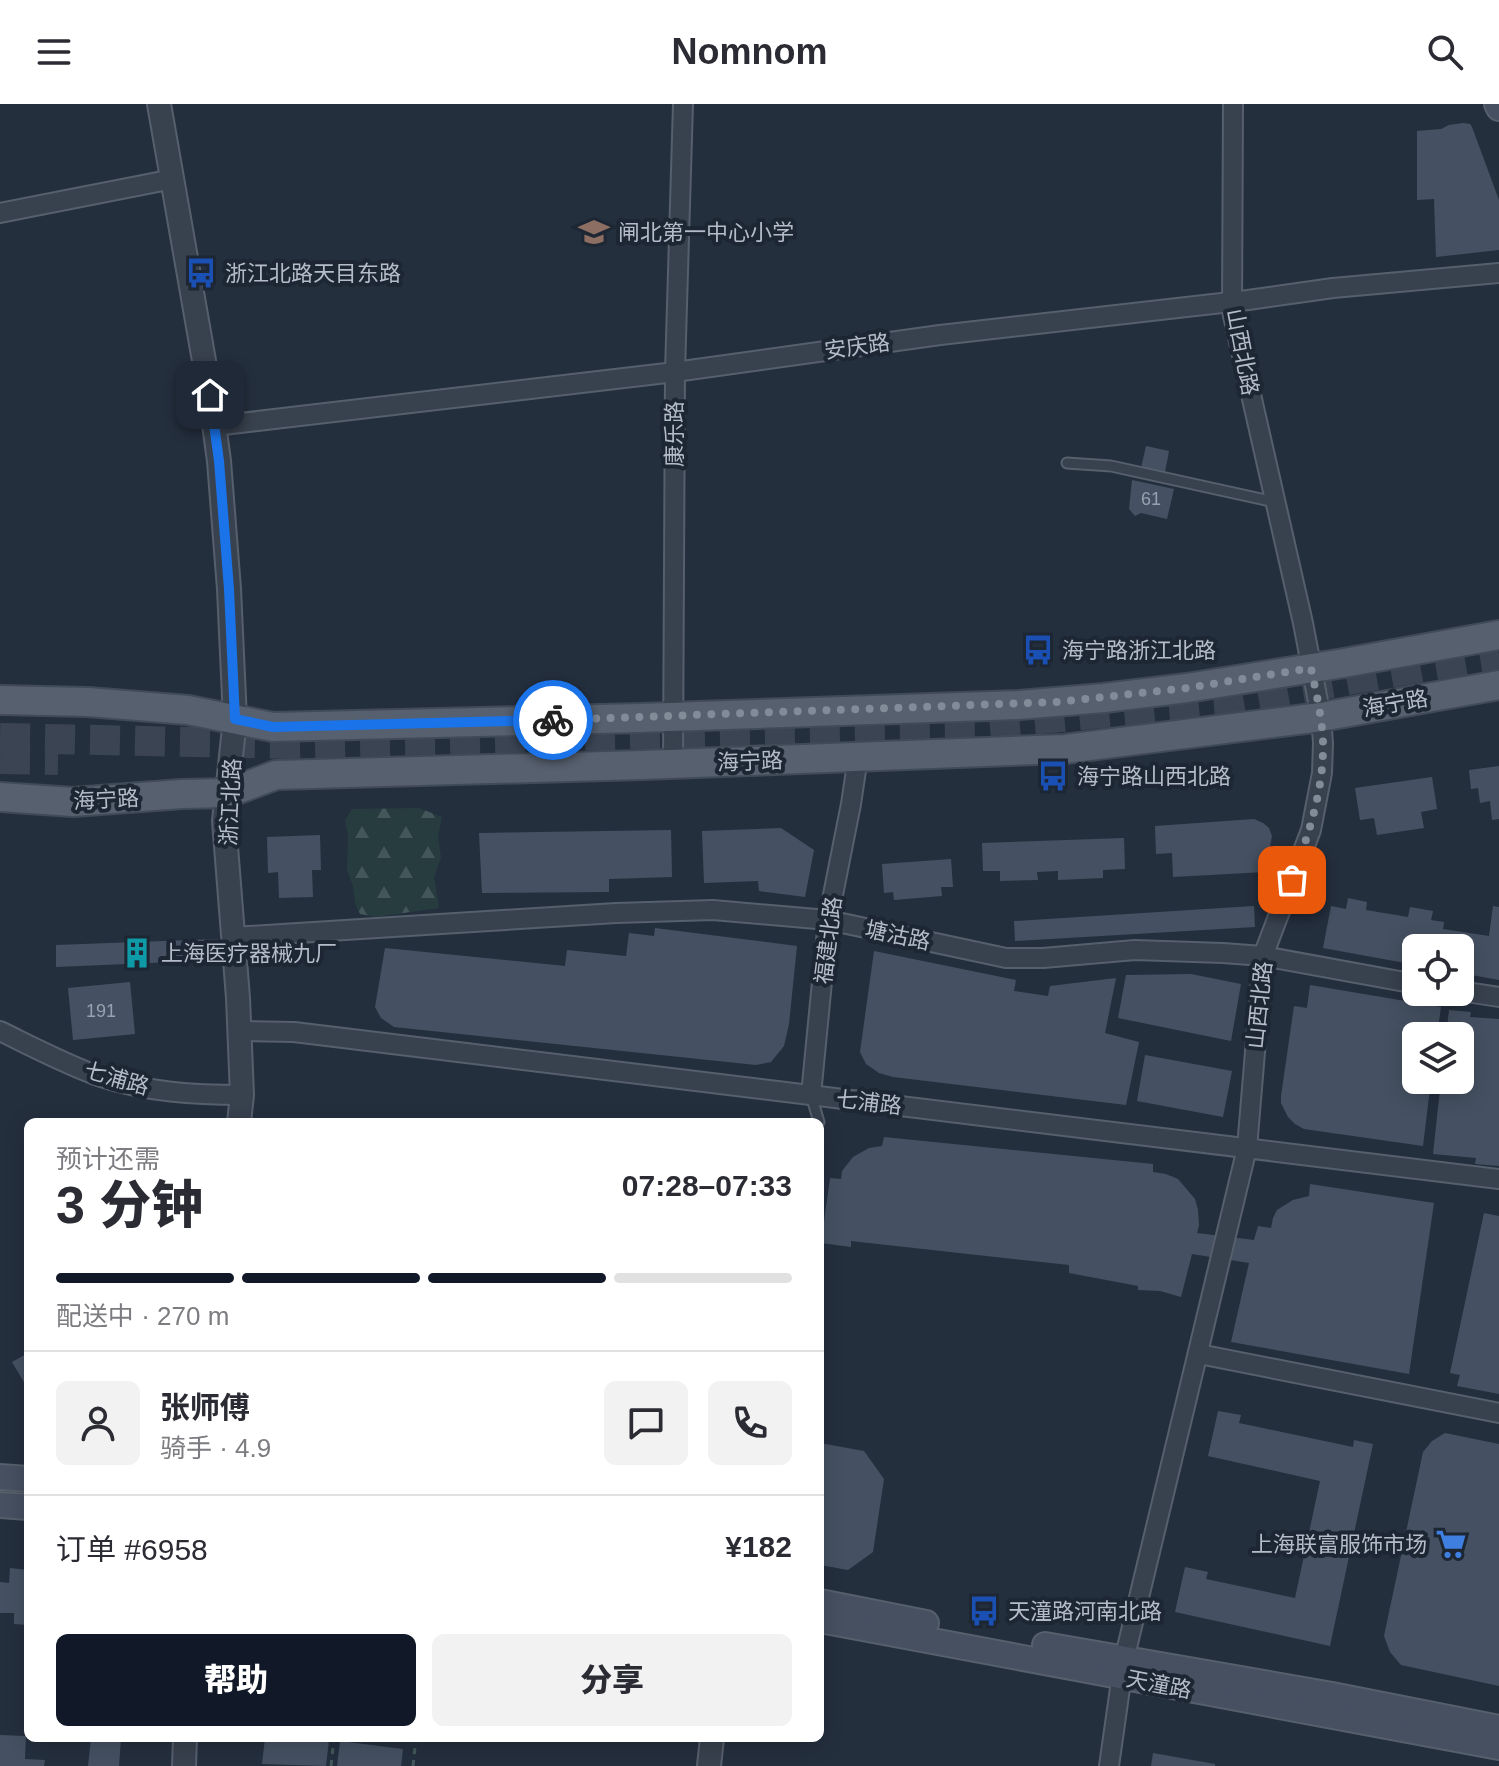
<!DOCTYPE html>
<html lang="zh">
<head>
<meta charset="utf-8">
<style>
  body { margin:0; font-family:Arial,"Noto Sans SC",sans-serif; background:#f2f2f3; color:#2b2b33; height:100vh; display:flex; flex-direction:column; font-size:30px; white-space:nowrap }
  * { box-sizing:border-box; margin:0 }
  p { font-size:26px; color:#7c7c81 }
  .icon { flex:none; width:44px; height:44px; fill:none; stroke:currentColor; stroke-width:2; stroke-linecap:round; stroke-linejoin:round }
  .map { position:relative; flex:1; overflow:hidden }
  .details { position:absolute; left:24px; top:1014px; width:800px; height:624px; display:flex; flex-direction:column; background:#fff; border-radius:12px; box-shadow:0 4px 20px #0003 }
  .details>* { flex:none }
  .fabs { position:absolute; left:1402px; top:830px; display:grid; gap:16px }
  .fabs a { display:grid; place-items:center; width:72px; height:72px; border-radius:12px; background:#fff; box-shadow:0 4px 20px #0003; font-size:40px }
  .pin { position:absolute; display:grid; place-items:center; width:68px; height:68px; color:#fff; margin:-34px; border-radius:16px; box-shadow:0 4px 12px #0006 }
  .courier { position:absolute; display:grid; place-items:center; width:80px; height:80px; margin:-40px; border:6px solid #1a73e8; border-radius:50%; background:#fff; color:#222; box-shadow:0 2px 10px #0007 }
  .headline em { font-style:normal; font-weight:800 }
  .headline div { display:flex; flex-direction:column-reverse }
  .headline { display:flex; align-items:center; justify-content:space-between; height:136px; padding:0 32px }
  h1 { font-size:52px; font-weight:800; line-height:60px }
  .bar { display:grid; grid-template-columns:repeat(4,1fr); gap:12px 8px; align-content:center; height:96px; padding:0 32px }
  .bar i { height:10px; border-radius:6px; background:#e1e1e2 }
  .bar .active { background:#111827 }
  .bar p { grid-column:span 4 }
  .line { display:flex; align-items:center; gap:20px; padding:0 32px; border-top:2px solid #e1e1e2 }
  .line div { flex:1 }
  .round { display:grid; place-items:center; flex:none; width:84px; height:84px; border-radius:12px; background:#f2f2f3 }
  .primary-button { display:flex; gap:16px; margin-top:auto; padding:16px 32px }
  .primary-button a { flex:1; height:92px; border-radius:12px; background:#111827; color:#fff; font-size:32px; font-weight:800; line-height:92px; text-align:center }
  .primary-button a+a { background:#f2f2f3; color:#2b2b33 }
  header { display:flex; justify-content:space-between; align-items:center; height:104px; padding:0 32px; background:#fff; font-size:36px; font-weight:800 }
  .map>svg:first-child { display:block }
</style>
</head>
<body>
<header><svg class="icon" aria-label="menu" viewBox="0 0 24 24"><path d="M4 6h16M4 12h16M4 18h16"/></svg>Nomnom<svg class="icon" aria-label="search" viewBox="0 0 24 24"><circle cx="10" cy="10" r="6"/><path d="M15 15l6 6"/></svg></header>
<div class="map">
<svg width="1499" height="1662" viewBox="0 0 1499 1662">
  <defs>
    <pattern id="forest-firs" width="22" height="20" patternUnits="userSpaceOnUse" patternTransform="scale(2)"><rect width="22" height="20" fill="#263c3f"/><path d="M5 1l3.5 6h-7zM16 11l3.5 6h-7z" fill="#435659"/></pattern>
  </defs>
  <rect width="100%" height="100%" fill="#242f3e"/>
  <path fill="url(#forest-firs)" d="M419,704L442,713L438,732L441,754L434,773L439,804L375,813L360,810L355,799L353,782L347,766L348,731L345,717L352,705Z"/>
  <g fill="#455162">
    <path d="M1463,19L1470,20L1472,23L1499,96V146L1436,153L1434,95L1417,96V27L1441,25L1449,21Z"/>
    <path d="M1146,342L1169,347L1165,368L1141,364Z"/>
    <path d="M1132,376L1174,385L1167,415L1141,409L1135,412L1129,405Z"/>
    <path d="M1499,662V715L1492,716L1490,697L1480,699L1478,684L1471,685L1469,666Z"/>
    <path d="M1432,673L1437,705L1421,708L1424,724L1377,731L1374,714L1360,716L1355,684Z"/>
    <path d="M1254,715L1263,719L1269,724L1272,732L1265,768L1173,773L1172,749L1156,750L1155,722Z"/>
    <path d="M781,724L814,746L805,793L759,787L758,777L704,779L702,727Z"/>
    <path d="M671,726L672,773L609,775V788L482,789L479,729Z"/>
    <path d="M320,731L321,766H312L313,793L279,794L278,768L268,769L267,733Z"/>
    <path d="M1124,734L1125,765L1103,766V774L1058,776V767L1037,768L1038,776L1000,777V767H983L982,739Z"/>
    <path d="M951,755L953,783H941L942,792L894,796L893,788L884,789L882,760Z"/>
    <path d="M1348,794L1367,798L1366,806L1408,813L1410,803L1433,807L1431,816L1444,818L1443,825L1489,832L1493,802L1499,803V876L1460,869V844H1416V861L1323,844L1331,802L1346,805Z"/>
    <path d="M1254,802L1255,823L1015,837L1014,817Z"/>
    <path d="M655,824L797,842L789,920L784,942L771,958L756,961L394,923L381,914L375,903L385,844L565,862L567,846L626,852L629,829L654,832Z"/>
    <path d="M218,835L219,856L56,863V841Z"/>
    <path d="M874,847L1016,876L1014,887L1048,892L1050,882L1116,874L1105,929L1139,938L1126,1001L893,973L879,969L866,960L860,948Z"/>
    <path d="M1191,870L1241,880L1231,937L1118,914L1126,871Z"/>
    <path d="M130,878L135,930L73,936L68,884Z"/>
    <path d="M1310,881L1441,903L1437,932H1416V976H1431L1423,1042L1304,1025L1295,1020L1288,1013L1281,999V992L1294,902L1307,904Z"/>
    <path d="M1449,906L1471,908L1470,913L1499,915V1062L1475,1060L1476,1054L1433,1050L1441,976H1460V932H1446Z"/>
    <path d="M1145,951L1232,967L1223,1013L1137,997Z"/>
    <path d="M884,1033L1153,1060V1068L1166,1070L1178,1075L1195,1095L1198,1106L1199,1121L1197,1129L1254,1136L1258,1122L1271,1124L1273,1114L1277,1106L1293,1096L1309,1092L1310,1080L1434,1099L1409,1270L1231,1238L1249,1159L1192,1150L1181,1193L1160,1187L1138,1186V1182L1069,1169V1161L851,1137V1143L821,1139L830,1074L841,1075L842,1067L853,1053L869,1044L882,1042Z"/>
    <path d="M1484,1109L1499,1112V1290L1457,1282L1460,1271L1450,1269Z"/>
    <path d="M28,1249V1285L12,1258Z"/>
    <path d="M1218,1307L1241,1311L1239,1319L1353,1343L1354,1336L1373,1340L1330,1542L1175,1508L1185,1463L1208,1468L1206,1475L1295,1494L1320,1377L1208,1352Z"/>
    <path d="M1445,1329L1499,1340V1582L1401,1561L1390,1548L1384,1532L1423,1348L1432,1337Z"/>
    <path d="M820,1339L864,1347L884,1375L873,1448L848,1466L820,1461Z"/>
    <path d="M10,1464L28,1466V1521L14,1520V1509H0V1478L9,1479Z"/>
    <path d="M0,1631L26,1632L25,1655L45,1656L44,1662H0Z"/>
    <path d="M91,1634H121L119,1662H88Z"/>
    <path d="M265,1634H312L329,1636L326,1662L262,1660Z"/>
    <path d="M340,1637L403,1645L401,1662H337Z"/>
    <path d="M1153,1649L1215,1660V1662H1151Z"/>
  </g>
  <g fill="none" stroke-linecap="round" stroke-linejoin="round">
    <g stroke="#3a4453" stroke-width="30" stroke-dasharray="30 15" stroke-linecap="butt">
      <path d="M0,634L290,640L979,621L1227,597L1499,550"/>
      <path d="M0,655L58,656"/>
    </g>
    <g stroke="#565f6c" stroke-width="13">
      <g id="service">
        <path d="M1067,359L1111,362L1275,398"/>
        <path d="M811,991L819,1018"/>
      </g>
    </g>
    <g stroke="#565f6c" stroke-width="22">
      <g id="minor">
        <path d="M0,109L173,75"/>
        <path d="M215,322L675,268L940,231L1248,196L1333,184L1499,169"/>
        <path d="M673,660L675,268L683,0"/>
        <path d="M233,833L616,809L713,806L828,816L1006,854H1043L1135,846L1223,849L1263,852L1416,880"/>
        <path d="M1460,887L1499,893"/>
        <path d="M0,927C33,943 67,961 101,973C147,988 194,991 242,991"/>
        <path d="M240,927L294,928L1499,1075"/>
        <path d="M811,991L828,816L851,700L858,653"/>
        <path d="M1199,1250L1499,1309"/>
        <path d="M1109,1662L1124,1556L1247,1044L1263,852L1311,726L1322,669L1323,639L1321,613L1303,519L1232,207L1233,0"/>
      </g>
    </g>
    <g stroke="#565f6c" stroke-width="26">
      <g id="tertiary">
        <path d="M159,0L210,291L219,357L229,485L235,615L224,717L238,894L242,991L239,1018"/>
        <path d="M184,1662L185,1634"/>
        <path d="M709,1662L712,1634"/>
      </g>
    </g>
    <g stroke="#565f6c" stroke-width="28">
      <g id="secondary">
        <path d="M1497,0L1499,4"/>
        <path d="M0,1373L28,1375"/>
        <path d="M0,1401L28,1403"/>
        <path d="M820,1498L926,1519"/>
        <path d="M820,1516L1499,1643"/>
        <path d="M1045,1541L1332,1591L1499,1624"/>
      </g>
    </g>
    <g stroke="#414a57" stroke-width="32">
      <g id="primary">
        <path d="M0,596L88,598L188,606L273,623L640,614L1019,601L1104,594L1187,584L1344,559L1499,531"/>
        <path d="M0,693L73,698L182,690L228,689L276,671L642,661L1065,645L1321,613L1499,581"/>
      </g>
    </g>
    <g stroke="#44595c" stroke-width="3" stroke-dasharray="6 6" stroke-linecap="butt">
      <path d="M331,1662L334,1634"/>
      <path d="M413,1662L416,1634"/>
    </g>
    <use href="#service" stroke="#38414e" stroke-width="9"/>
    <use href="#minor" stroke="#38414e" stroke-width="18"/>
    <use href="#tertiary" stroke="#38414e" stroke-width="22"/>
    <use href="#secondary" stroke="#465061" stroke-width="24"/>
    <use href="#primary" stroke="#56606e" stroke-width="28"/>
  </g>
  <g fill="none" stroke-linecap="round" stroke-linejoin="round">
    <path stroke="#828b98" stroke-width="8" stroke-dasharray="0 14.4" d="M553,616L1058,598L1187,584L1311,564C1316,588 1322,613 1323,638C1324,686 1308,732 1292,776"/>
    <path stroke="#1a73e8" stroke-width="10" d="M210,291L219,357L229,485L235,615L273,623L553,616"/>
  </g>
  <defs>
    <g id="school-bare" transform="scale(2.4)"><path d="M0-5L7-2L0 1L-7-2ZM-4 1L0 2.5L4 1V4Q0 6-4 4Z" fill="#8d6e63" stroke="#1d2633" stroke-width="2.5" paint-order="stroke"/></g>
    <g id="bus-bare" transform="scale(2.4)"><path d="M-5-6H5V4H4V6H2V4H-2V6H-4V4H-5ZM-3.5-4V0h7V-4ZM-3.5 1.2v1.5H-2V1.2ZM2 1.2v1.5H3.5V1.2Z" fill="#1a4fb4" stroke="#1d2633" stroke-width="2.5" paint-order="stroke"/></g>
    <g id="building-bare" transform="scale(2.4)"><path d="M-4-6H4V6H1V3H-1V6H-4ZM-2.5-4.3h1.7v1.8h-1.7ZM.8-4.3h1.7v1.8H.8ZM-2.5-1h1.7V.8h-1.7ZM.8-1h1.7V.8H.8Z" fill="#0f9aa8" stroke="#1d2633" stroke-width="2.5" paint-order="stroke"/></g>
    <g id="supermarket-bare" transform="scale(2.4)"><path d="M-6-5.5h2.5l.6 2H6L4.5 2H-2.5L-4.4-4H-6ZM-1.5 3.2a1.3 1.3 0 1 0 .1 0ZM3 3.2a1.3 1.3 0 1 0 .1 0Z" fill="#3f7fe0" stroke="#1d2633" stroke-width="2.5" paint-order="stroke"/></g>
  </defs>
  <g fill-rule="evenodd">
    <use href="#school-bare" x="594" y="128"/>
    <use href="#bus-bare" x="201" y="169"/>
    <use href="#bus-bare" x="1038" y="546"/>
    <use href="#bus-bare" x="1053" y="672"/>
    <use href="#building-bare" x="137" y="849"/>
    <use href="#supermarket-bare" x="1451" y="1440"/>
    <use href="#bus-bare" x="984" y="1507"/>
  </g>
  <g text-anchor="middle" stroke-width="8" stroke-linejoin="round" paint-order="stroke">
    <g font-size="18" fill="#98a1af">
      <text x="1151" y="401">61</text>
      <text x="101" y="913">191</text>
    </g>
    <g font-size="22" fill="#b4bcc9" stroke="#1d2633" text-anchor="start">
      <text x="618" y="136">闸北第一中心小学</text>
      <text x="225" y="177">浙江北路天目东路</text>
      <text x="1062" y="554">海宁路浙江北路</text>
      <text x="1077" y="680">海宁路山西北路</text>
      <text x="161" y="857">上海医疗器械九厂</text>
      <text x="1427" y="1448" text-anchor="end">上海联富服饰市场</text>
      <text x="1008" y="1515">天潼路河南北路</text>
    </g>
    <g font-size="22" fill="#b4bcc9" stroke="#1d2633">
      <text transform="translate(857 242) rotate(-8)" y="8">安庆路</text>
      <text transform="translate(1243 248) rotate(79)" y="8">山西北路</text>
      <text transform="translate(674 330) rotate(-90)" y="8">康乐路</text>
      <text transform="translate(1395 599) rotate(-10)" y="8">海宁路</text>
      <text transform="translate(750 657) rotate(-2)" y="8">海宁路</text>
      <text transform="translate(106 695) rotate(-3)" y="8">海宁路</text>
      <text transform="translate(230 698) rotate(-87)" y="8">浙江北路</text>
      <text transform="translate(898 831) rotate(12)" y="8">塘沽路</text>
      <text transform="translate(828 836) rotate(-83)" y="8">福建北路</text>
      <text transform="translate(1259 901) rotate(-84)" y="8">山西北路</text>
      <text transform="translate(117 974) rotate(16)" y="8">七浦路</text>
      <text transform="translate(869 998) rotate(7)" y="8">七浦路</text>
      <text transform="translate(1159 1580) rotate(11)" y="8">天潼路</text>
    </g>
  </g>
</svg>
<div class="fabs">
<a><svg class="icon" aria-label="locate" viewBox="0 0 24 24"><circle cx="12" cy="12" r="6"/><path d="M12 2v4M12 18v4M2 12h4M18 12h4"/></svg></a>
<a><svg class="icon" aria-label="layers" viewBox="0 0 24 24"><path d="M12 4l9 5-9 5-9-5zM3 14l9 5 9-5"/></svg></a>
</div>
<div class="pin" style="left:1292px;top:776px;background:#ea580c"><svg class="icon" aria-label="bag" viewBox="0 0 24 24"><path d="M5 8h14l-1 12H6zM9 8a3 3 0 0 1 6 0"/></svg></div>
<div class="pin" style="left:210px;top:291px;background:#1f2937"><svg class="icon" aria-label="home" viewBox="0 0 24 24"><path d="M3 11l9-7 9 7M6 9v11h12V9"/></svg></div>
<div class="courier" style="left:553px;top:616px"><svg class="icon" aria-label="bike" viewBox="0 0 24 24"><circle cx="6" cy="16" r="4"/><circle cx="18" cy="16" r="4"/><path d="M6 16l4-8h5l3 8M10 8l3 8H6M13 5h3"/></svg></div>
<section class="details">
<div class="headline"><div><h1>3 分钟</h1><p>预计还需</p></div><em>07:28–07:33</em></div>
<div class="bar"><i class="active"></i><i class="active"></i><i class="active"></i><i></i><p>配送中 · 270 m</p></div>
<div class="line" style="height:144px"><a class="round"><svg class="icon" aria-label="person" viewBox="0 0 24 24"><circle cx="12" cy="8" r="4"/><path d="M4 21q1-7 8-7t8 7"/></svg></a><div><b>张师傅</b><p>骑手 · 4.9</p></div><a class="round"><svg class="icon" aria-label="chat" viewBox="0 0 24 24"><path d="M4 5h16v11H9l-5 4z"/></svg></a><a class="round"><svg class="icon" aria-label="phone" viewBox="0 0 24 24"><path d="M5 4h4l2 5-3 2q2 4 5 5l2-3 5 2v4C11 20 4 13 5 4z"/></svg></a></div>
<div class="line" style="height:104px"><div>订单 #6958</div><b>¥182</b></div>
<div class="primary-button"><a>帮助</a><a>分享</a></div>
</section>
</div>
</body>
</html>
